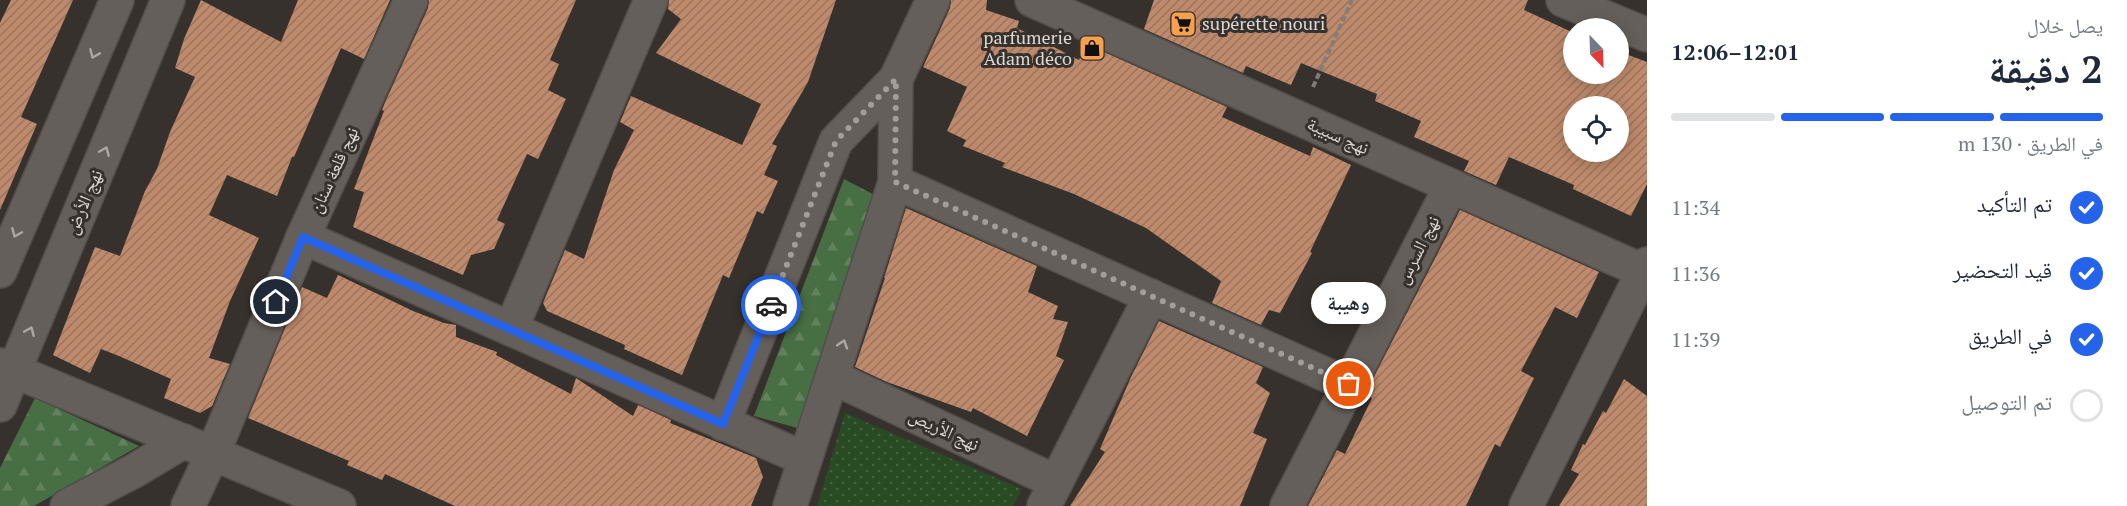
<!DOCTYPE html>
<html lang="ar">
<head>
<meta charset="utf-8">
<style>
  body { margin:0; font-family:"PT Serif","Noto Naskh Arabic",serif; background:#f6f6f7; color:#1f2937; direction:rtl; height:100vh; display:flex; flex-direction:column; font-size:22px; white-space:nowrap }
  * { box-sizing:border-box; margin:0 }
  p { font-size:20px; color:#747a83 }
  .icon { flex:none; width:33px; height:33px; fill:none; stroke:currentColor; stroke-width:2; stroke-linecap:round; stroke-linejoin:round }
  .map { position:relative; flex:1; overflow:hidden; direction:ltr }
  .details { display:flex; flex-direction:column; background:#fff; width:480px }
  .details>* { flex:none }
  .needle { width:39px; rotate:157deg }
  .controls { position:absolute; left:1563px; top:18px; display:grid; gap:12px }
  .controls a { display:grid; place-items:center; width:66px; height:66px; border-radius:50%; background:#fff; box-shadow:0 3px 15px #0003; font-size:30px }
  .pin { position:absolute; display:grid; place-items:center; width:51px; height:51px; color:#fff; margin:-26px; border:3px solid #fff; border-radius:50%; box-shadow:0 2px 6px #0007 }
  .courier { position:absolute; display:grid; place-items:center; width:60px; height:60px; margin:-30px; border:4px solid #2563eb; border-radius:50%; background:#fff; color:#222; box-shadow:0 2px 8px #0007 }
  .bubble { position:absolute; height:42px; border-radius:21px; background:#fff; box-shadow:0 3px 15px #0003; font-size:20px; font-weight:700; line-height:42px; text-align:center; direction:rtl }
  .overview em { font-style:normal; font-weight:700 }
  .overview div { display:flex; flex-direction:column-reverse }
  .overview { display:flex; align-items:center; justify-content:space-between; height:102px; padding:0 24px }
  h1 { font-size:39px; font-weight:700; line-height:45px }
  .bar { display:grid; grid-template-columns:repeat(4,1fr); gap:9px 6px; align-content:center; height:72px; padding:0 24px }
  .bar i { height:8px; border-radius:4px; background:#e0e1e3 }
  .bar .on { background:#2563eb }
  .bar p { grid-column:span 4 }
  ol { padding:0 24px; list-style:none }
  li { display:flex; align-items:center; gap:18px; height:66px }
  li p { margin-inline-start:auto }
  li .icon { padding:6px; border-radius:50%; background:#2563eb; color:#fff; stroke-width:4 }
  li:last-child { color:#747a83 }
  li i { width:33px; height:33px; border:3px solid #e0e1e3; border-radius:50% }
  main { display:flex; flex:1; min-height:0 }
  .map>svg:first-child { display:block }
</style>
</head>
<body>
<main>
<section class="details">
<div class="overview"><div><h1>2 دقيقة</h1><p>يصل خلال</p></div><em>12:01–12:06</em></div>
<div class="bar"><i class="on"></i><i class="on"></i><i class="on"></i><i></i><p>في الطريق · 130 m</p></div>
<ol>
<li><svg class="icon" aria-label="check" viewBox="0 0 24 24"><path d="M5 12l5 5 9-10"/></svg>تم التأكيد<p>11:34</p></li>
<li><svg class="icon" aria-label="check" viewBox="0 0 24 24"><path d="M5 12l5 5 9-10"/></svg>قيد التحضير<p>11:36</p></li>
<li><svg class="icon" aria-label="check" viewBox="0 0 24 24"><path d="M5 12l5 5 9-10"/></svg>في الطريق<p>11:39</p></li>
<li><i></i>تم التوصيل</li>
</ol>
</section>
<div class="map">
<svg width="1647" height="506" viewBox="0 0 1647 506">
  <defs>
    <pattern id="forest-firs" width="22" height="20" patternUnits="userSpaceOnUse" patternTransform="scale(1.5)"><rect width="22" height="20" fill="#486e43"/><path d="M5 1l3.5 6h-7zM16 11l3.5 6h-7z" fill="#62825d"/></pattern>
    <pattern id="garden-dots" width="8" height="8" patternUnits="userSpaceOnUse" patternTransform="scale(1.5)"><rect width="8" height="8" fill="#284b23"/><path d="M2 2h.1M6 6h.1" fill="none" stroke="#476442" stroke-width="1.8" stroke-linecap="round"/></pattern>
    <pattern id="building-hatch" width="6" height="6" patternUnits="userSpaceOnUse" patternTransform="scale(1.5)"><rect width="6" height="6" fill="#bf8a6b"/><path d="M-1 1l2-2M0 6l6-6M5 7l2-2" fill="none" stroke="#9a745e"/></pattern>
  </defs>
  <rect width="100%" height="100%" fill="#36312d"/>
  <g fill="url(#forest-firs)">
    <path d="M844,179L882,199L805,430L754,416Z"/>
    <path d="M35,398L139,446L34,506H0V468Z"/>
  </g>
  <path fill="url(#garden-dots)" d="M845,413L1022,489L1013,506H817Z"/>
  <g fill="url(#building-hatch)" fill-rule="evenodd">
    <path d="M11,0H73L21,117L37,124L0,210V23Z"/>
    <path d="M201,0L281,42L298,0H390L364,59L341,48L294,157H292L277,196L227,175L209,215L259,238L230,301L209,358L230,364L212,406L200,413L164,398L171,379L119,356L101,349L90,373L53,355L95,247L120,256L145,191L157,169L170,132L195,77L175,68L184,39Z"/>
    <path d="M429,0H576L550,60L559,64L548,90L566,99L538,159L527,154L497,220L505,224L494,249L471,255L463,275L353,227L364,192L354,189L384,111L382,110L386,100L428,8Z"/>
    <path d="M669,0H836L808,82L772,144L777,146L764,175L778,181L763,214L757,211L729,278L723,275L682,375L624,349L625,345L547,311L543,303L565,250L584,259L614,170L634,130L620,122L631,96L742,145L761,104L656,53L681,19L668,9Z"/>
    <path d="M951,0H987L986,10L1019,21L1017,28L1079,60L1086,44L1227,107L1222,117L1310,156L1313,147L1351,165L1310,252L1312,253L1280,313L1269,310L1261,325L1212,303L1221,281L1146,228L1074,194L1002,167L1005,163L963,146L966,140L947,131L967,87L923,67L950,8Z"/>
    <path d="M1154,0H1528L1524,10L1574,33V74H1618V51L1647,62V184L1631,216L1573,189L1574,185L1509,157L1496,185L1464,171L1469,161L1414,137L1421,121L1375,101L1377,94L1301,63L1291,85L1246,66L1243,73L1144,29ZM1574,106H1618V152H1574Z"/>
    <path d="M906,208L1037,266L1028,292L1058,306L1053,319L1068,322L1056,356L1064,360L1027,436L973,408L971,412L887,382L855,367L885,278H884Z"/>
    <path d="M1460,210L1599,272L1577,318L1555,307L1521,371L1534,378L1500,447L1495,444L1466,506H1308L1337,450L1345,454L1372,398L1365,394Z"/>
    <path d="M338,275L413,311L444,323L456,325V337L497,352L496,355L571,394L576,378L633,416L638,405L671,420L670,423L756,458L763,477L751,506H455L385,474L382,480L347,465L349,461L248,418L302,287L327,298Z"/>
    <path d="M1159,321L1263,367L1256,383L1270,393L1253,433L1267,439L1240,506H1070L1105,452L1100,449L1131,377Z"/>
    <path d="M1624,379L1647,396V506H1559L1579,474L1571,470L1583,444L1585,445L1603,411L1606,413Z"/>
  </g>
  <g fill="none" stroke-linecap="round" stroke-linejoin="round">
    <g stroke="#524e4b" stroke-width="36">
      <g id="minor">
        <path d="M1032,0L1643,271"/>
        <path d="M1563,0L1647,35"/>
        <path d="M895,182L1349,385"/>
        <path d="M303,237L805,459"/>
        <path d="M0,271L117,0"/>
        <path d="M511,329L651,0"/>
        <path d="M0,365L339,506"/>
        <path d="M832,377L1056,482"/>
        <path d="M0,405L168,0"/>
        <path d="M723,424L836,141L896,79L933,0"/>
        <path d="M67,506L134,471L184,441"/>
        <path d="M188,506L213,453L303,237L411,0"/>
        <path d="M790,506L895,182L896,79"/>
        <path d="M1044,506L1151,296"/>
        <path d="M1287,506L1451,186"/>
        <path d="M1526,506L1647,264"/>
      </g>
    </g>
    <path stroke="#817d7a" stroke-width="4" stroke-dasharray="6 3" stroke-linecap="butt" d="M1313,87L1352,0"/>
    <use href="#minor" stroke="#655f5b" stroke-width="33"/>
  </g>
  <defs><path id="oneway-chevron" d="M-2-3.5L2.5 0L-2 3.5" fill="none" stroke-width="1.6" stroke-linecap="round" stroke-linejoin="round" transform="scale(1.5)"/></defs>
  <g stroke="#aca8a5">
    <use href="#oneway-chevron" transform="translate(94 54) rotate(113)"/>
    <use href="#oneway-chevron" transform="translate(105 151) rotate(-67)"/>
    <use href="#oneway-chevron" transform="translate(16 233) rotate(113)"/>
    <use href="#oneway-chevron" transform="translate(30 331) rotate(-67)"/>
    <use href="#oneway-chevron" transform="translate(843 344) rotate(-72)"/>
  </g>
  <g fill="none" stroke-linecap="round" stroke-linejoin="round">
    <path stroke="#a29e9b" stroke-width="6" stroke-dasharray="0 10.8" d="M771,305L836,141L896,79L895,182L1349,384"/>
    <path stroke="#2563eb" stroke-width="8" d="M276,302L303,237L723,424L771,305"/>
  </g>
  <defs>
    <g id="supermarket-square" transform="scale(1.35)"><rect x="-9" y="-9" width="18" height="18" rx="4" fill="#f8a04b" stroke="#36312d"/><path d="M-6-5.5h2.5l.6 2H6L4.5 2H-2.5L-4.4-4H-6ZM-1.5 3.2a1.3 1.3 0 1 0 .1 0ZM3 3.2a1.3 1.3 0 1 0 .1 0Z" fill="#111"/></g>
    <g id="shop-square" transform="scale(1.35)"><rect x="-9" y="-9" width="18" height="18" rx="4" fill="#f8a04b" stroke="#36312d"/><path d="M-5-2.5h2.3a2.7 3.5 0 0 1 5.4 0H5L5.5 6h-11ZM-1.5-2.5h3a1.5 2.3 0 0 0-3 0Z" fill="#111"/></g>
  </defs>
  <g fill-rule="evenodd">
    <use href="#supermarket-square" x="1183" y="24"/>
    <use href="#shop-square" x="1092" y="48"/>
  </g>
  <g text-anchor="middle" stroke-width="6" stroke-linejoin="round" paint-order="stroke">
    <g font-size="18" fill="#dcd8d6" stroke="#36312d" text-anchor="start">
      <text x="1202" y="30">supérette nouri</text>
      <text x="1072" y="44" text-anchor="end">parfumerie<tspan x="1072" dy="21">Adam déco</tspan></text>
    </g>
    <g font-size="18" fill="#dcd8d6" stroke="#36312d">
      <text transform="translate(1338 136) rotate(24)" y="6">نهج سبيبة</text>
      <text transform="translate(334 170) rotate(-65)" y="6">نهج قلعة سنان</text>
      <text transform="translate(84 202) rotate(-67)" y="6">نهج الأرض</text>
      <text transform="translate(1418 250) rotate(-63)" y="6">نهج السرس</text>
      <text transform="translate(944 430) rotate(25)" y="6">نهج الأريص</text>
    </g>
  </g>
</svg>
<div class="controls">
<a><svg class="needle" viewBox="-14 -14 28 28"><path d="M0-13l5 13h-10z" fill="#e53935"/><path d="M0 13l5-13h-10z" fill="#747a83"/></svg></a>
<a><svg class="icon" aria-label="locate" viewBox="0 0 24 24"><circle cx="12" cy="12" r="6"/><path d="M12 2v4M12 18v4M2 12h4M18 12h4"/></svg></a>
</div>
<div class="pin" style="left:1349px;top:384px;background:#ea580c"><svg class="icon" aria-label="bag" viewBox="0 0 24 24"><path d="M5 8h14l-1 12H6zM9 8a3 3 0 0 1 6 0"/></svg></div>
<div class="pin" style="left:276px;top:302px;background:#1f2937"><svg class="icon" aria-label="home" viewBox="0 0 24 24"><path d="M3 11l9-7 9 7M6 9v11h12V9"/></svg></div>
<div class="courier" style="left:771px;top:305px"><svg class="icon" aria-label="car" viewBox="0 0 24 24"><path d="M5 17H2v-5l4-1 3-4h7l3 4 3 1v5h-3M9 17h6M6 11h13"/><circle cx="7" cy="17" r="2"/><circle cx="17" cy="17" r="2"/></svg></div>
<div class="bubble" style="left:1311px;top:282px;width:75px">وهيبة</div>
</div>
</main>
</body>
</html>
